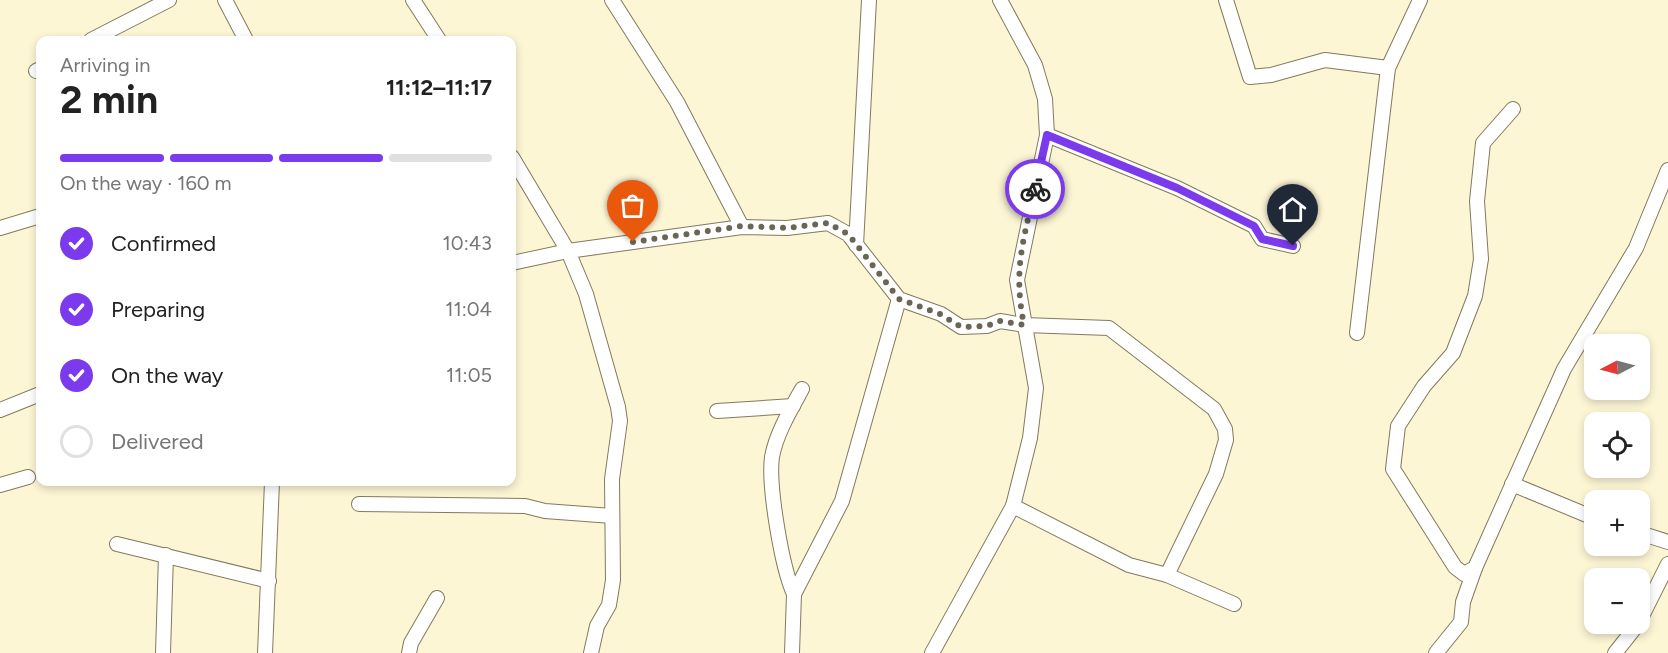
<!DOCTYPE html>
<html lang="en">
<head>
<meta charset="utf-8">
<style>
  body { margin:0; font-family:Figtree,sans-serif; background:#f2f2f2; color:#222; height:100vh; display:flex; flex-direction:column; font-size:22px; white-space:nowrap }
  * { box-sizing:border-box; margin:0 }
  p { font-size:20px; color:#767676 }
  .icon { flex:none; width:33px; height:33px; fill:none; stroke:currentColor; stroke-width:2; stroke-linecap:round; stroke-linejoin:round }
  .map { position:relative; flex:1; overflow:hidden }
  .sheet { position:absolute; left:36px; top:36px; width:480px; height:450px; display:flex; flex-direction:column; background:#fff; border-radius:12px; box-shadow:0 3px 9px #0003 }
  .sheet>* { flex:none }
  .needle { width:39px; rotate:264deg }
  .tools { position:absolute; left:1584px; top:334px; display:grid; gap:12px }
  .tools a { display:grid; place-items:center; width:66px; height:66px; border-radius:12px; background:#fff; box-shadow:0 3px 9px #0003; font-size:30px }
  .pin { position:absolute; display:grid; place-items:center; width:51px; height:51px; color:#fff; margin:-62px -26px; border-radius:50% 50% 50% 0; rotate:-45deg; box-shadow:0 0 6px #0007 }
  .pin .icon { rotate:45deg }
  .courier { position:absolute; display:grid; place-items:center; width:60px; height:60px; margin:-30px; border:4px solid #7c3aed; border-radius:50%; background:#fff; color:#222; box-shadow:0 2px 8px #0007 }
  .summary em { font-style:normal; font-weight:700 }
  .summary div { display:flex; flex-direction:column-reverse }
  .summary { display:flex; align-items:center; justify-content:space-between; height:102px; padding:0 24px }
  h1 { font-size:39px; font-weight:700; line-height:45px }
  .bar { display:grid; grid-template-columns:repeat(4,1fr); gap:9px 6px; align-content:center; height:72px; padding:0 24px }
  .bar i { height:8px; border-radius:4px; background:#e0e0e0 }
  .bar .current { background:#7c3aed }
  .bar p { grid-column:span 4 }
  ol { padding:0 24px; list-style:none }
  li { display:flex; align-items:center; gap:18px; height:66px }
  li p { margin-inline-start:auto }
  li .icon { padding:6px; border-radius:50%; background:#7c3aed; color:#fff; stroke-width:4 }
  li:last-child { color:#767676 }
  li i { width:33px; height:33px; border:3px solid #e0e0e0; border-radius:50% }
  .map>svg:first-child { display:block }
</style>
</head>
<body>
<div class="map">
<svg width="1668" height="653" viewBox="0 0 1668 653">
  <rect width="100%" height="100%" fill="#fdf6d5"/>
  <g fill="none" stroke-linecap="round" stroke-linejoin="round">
    <g stroke="#817a5d" stroke-width="16">
      <g id="minor">
        <path d="M225,0L246,40"/>
        <path d="M413,0L439,40"/>
        <path d="M612,0L677,102L742,227"/>
        <path d="M1226,0L1250,77L1271,75L1325,60L1388,68"/>
        <path d="M91,40L169,0"/>
        <path d="M36,71L40,69"/>
        <path d="M1047,135L1177,188L1254,226L1262,239L1293,246"/>
        <path d="M512,157L568,251L586,294L618,407L620,421L612,479L613,580L609,605L597,626L591,653"/>
        <path d="M0,228L40,216"/>
        <path d="M856,245L869,0"/>
        <path d="M512,263L568,251L742,227L787,228L828,223L848,234L899,299L941,314L961,327L987,326L1000,321L1024,325L1109,328L1214,409L1225,429L1226,440L1216,474L1167,575"/>
        <path d="M1357,333L1388,68L1420,0"/>
        <path d="M0,410L40,394"/>
        <path d="M717,411L793,406"/>
        <path d="M1512,484L1594,518"/>
        <path d="M0,485L28,477"/>
        <path d="M359,504L525,506L545,511L612,516"/>
        <path d="M1013,506L1129,565L1167,575L1234,604"/>
        <path d="M1640,533L1668,542"/>
        <path d="M117,544L269,581"/>
        <path d="M1475,568L1464,574L1455,567L1393,469L1398,426L1424,386L1453,353L1475,296L1481,259L1477,201L1483,143L1513,109"/>
        <path d="M794,594C782,568 768,486 772,457C776,434 791,409 802,389"/>
        <path d="M1640,620L1668,564"/>
        <path d="M163,653L166,555"/>
        <path d="M265,653L272,482"/>
        <path d="M409,653L411,643L437,598"/>
        <path d="M792,653L794,594L842,501L899,299"/>
        <path d="M932,653L1013,506L1030,438L1036,388L1017,280L1047,135L1045,99L1035,65L1000,0"/>
        <path d="M1436,653L1461,622L1463,602L1475,568L1564,369L1636,248L1668,170"/>
        <path d="M1615,653L1638,624"/>
      </g>
    </g>
    <use href="#minor" stroke="#fff" stroke-width="14"/>
  </g>
  <g fill="none" stroke-linecap="round" stroke-linejoin="round">
    <path stroke="#6b6654" stroke-width="6" stroke-dasharray="0 10.8" d="M633,242L742,226L787,228L828,223L848,234L899,299L940,314L961,327L987,326L1000,321L1024,325C1013,270 1023,242 1035,189"/>
    <path stroke="#7c3aed" stroke-width="8" d="M1035,189L1047,135L1177,188L1254,226L1262,239L1293,246"/>
  </g>
</svg>
<div class="tools">
<a><svg class="needle" viewBox="-14 -14 28 28"><path d="M0-13l5 13h-10z" fill="#e53935"/><path d="M0 13l5-13h-10z" fill="#767676"/></svg></a>
<a><svg class="icon" aria-label="locate" viewBox="0 0 24 24"><circle cx="12" cy="12" r="6"/><path d="M12 2v4M12 18v4M2 12h4M18 12h4"/></svg></a>
<a>+</a>
<a>−</a>
</div>
<div class="pin" style="left:633px;top:242px;background:#ea580c"><svg class="icon" aria-label="bag" viewBox="0 0 24 24"><path d="M5 8h14l-1 12H6zM9 8a3 3 0 0 1 6 0"/></svg></div>
<div class="pin" style="left:1293px;top:246px;background:#1f2937"><svg class="icon" aria-label="home" viewBox="0 0 24 24"><path d="M3 11l9-7 9 7M6 9v11h12V9"/></svg></div>
<div class="courier" style="left:1035px;top:189px"><svg class="icon" aria-label="bike" viewBox="0 0 24 24"><circle cx="6" cy="16" r="4"/><circle cx="18" cy="16" r="4"/><path d="M6 16l4-8h5l3 8M10 8l3 8H6M13 5h3"/></svg></div>
<section class="sheet">
<div class="summary"><div><h1>2 min</h1><p>Arriving in</p></div><em>11:12–11:17</em></div>
<div class="bar"><i class="current"></i><i class="current"></i><i class="current"></i><i></i><p>On the way · 160 m</p></div>
<ol>
<li><svg class="icon" aria-label="check" viewBox="0 0 24 24"><path d="M5 12l5 5 9-10"/></svg>Confirmed<p>10:43</p></li>
<li><svg class="icon" aria-label="check" viewBox="0 0 24 24"><path d="M5 12l5 5 9-10"/></svg>Preparing<p>11:04</p></li>
<li><svg class="icon" aria-label="check" viewBox="0 0 24 24"><path d="M5 12l5 5 9-10"/></svg>On the way<p>11:05</p></li>
<li><i></i>Delivered</li>
</ol>
</section>
</div>
</body>
</html>
